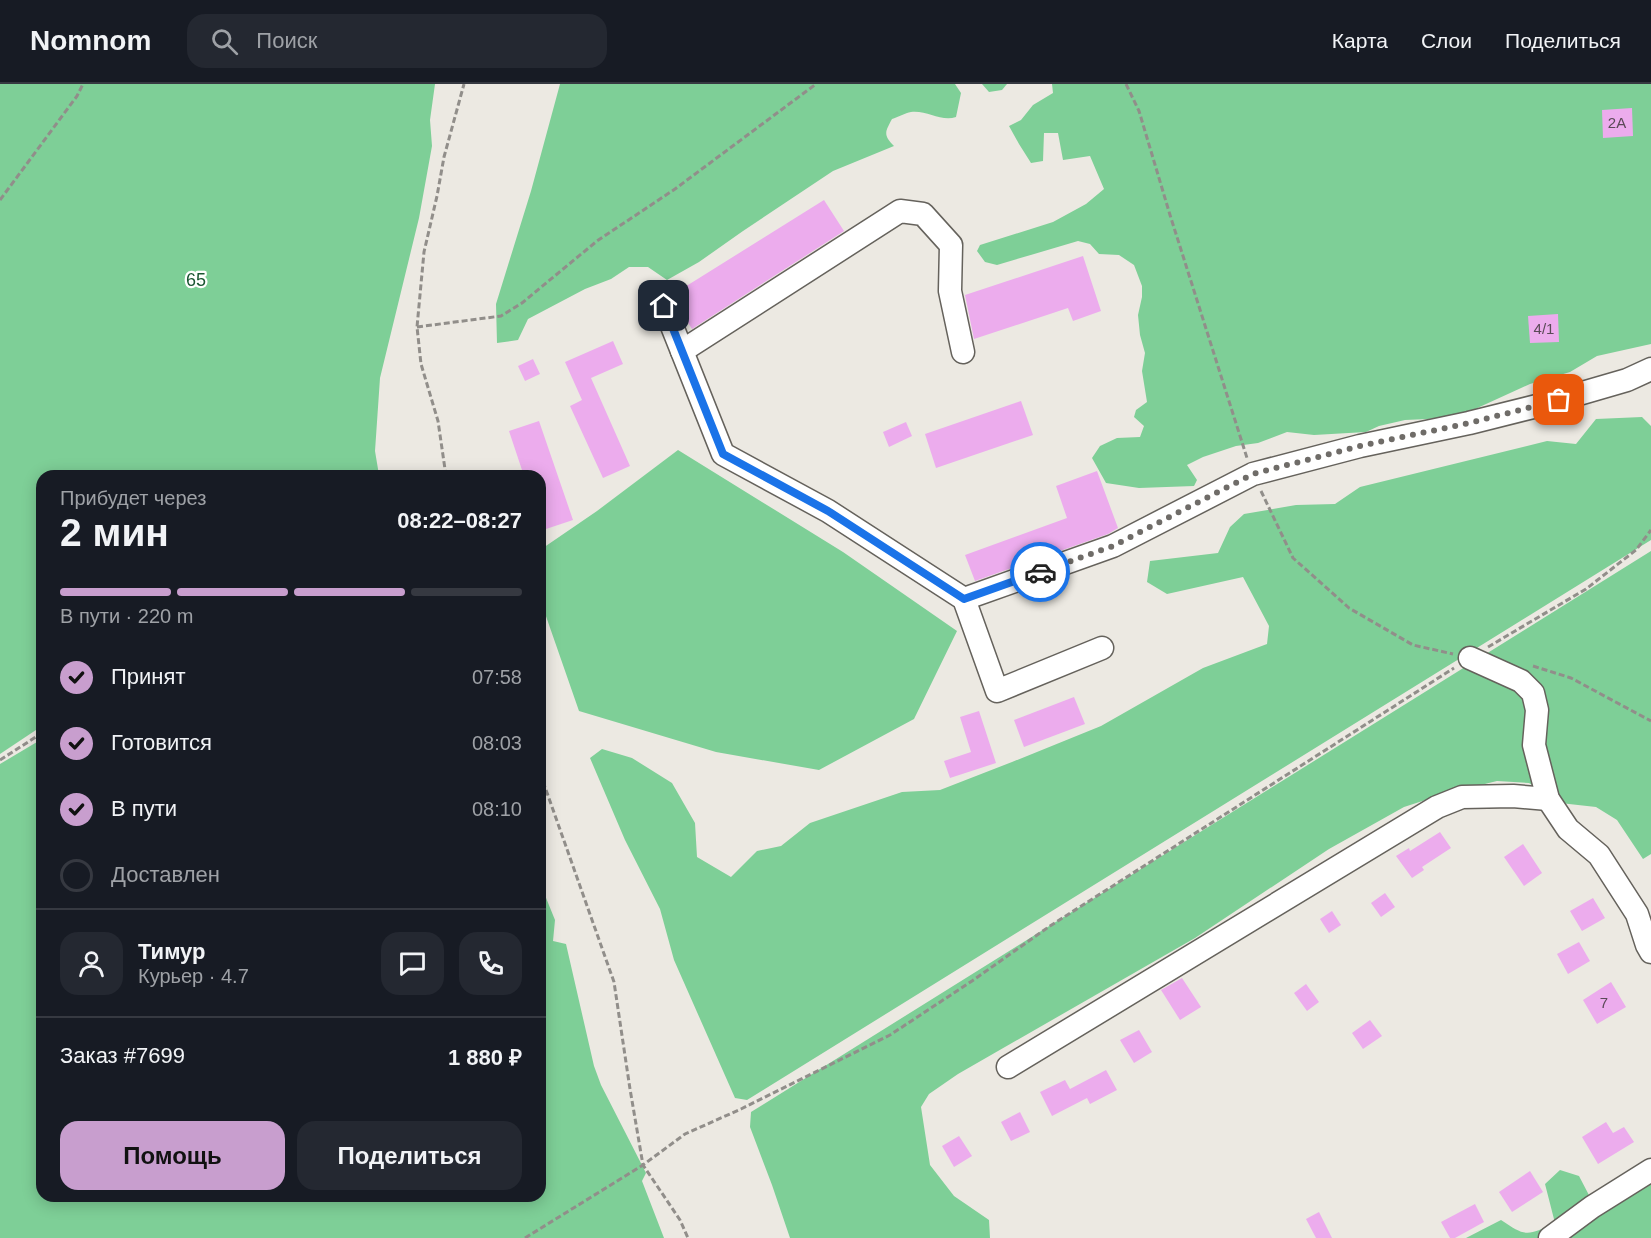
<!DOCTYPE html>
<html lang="ru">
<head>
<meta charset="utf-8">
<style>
  body { margin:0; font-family:Arial,sans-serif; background:#242831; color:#f1f3f6; height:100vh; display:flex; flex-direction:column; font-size:22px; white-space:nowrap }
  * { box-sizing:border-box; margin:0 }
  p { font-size:20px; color:#9ea1a6 }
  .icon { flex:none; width:33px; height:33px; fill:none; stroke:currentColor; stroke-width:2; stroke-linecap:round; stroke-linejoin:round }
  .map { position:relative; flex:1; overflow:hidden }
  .panel { position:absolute; left:36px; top:386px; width:510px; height:732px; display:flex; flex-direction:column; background:#171b24; border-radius:18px; box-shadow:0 3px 15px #0003 }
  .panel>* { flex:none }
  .pin { position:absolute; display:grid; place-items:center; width:51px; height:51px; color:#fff; margin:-26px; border-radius:12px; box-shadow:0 3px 9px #0006 }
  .courier { position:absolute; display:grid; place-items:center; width:60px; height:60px; margin:-30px; border:4px solid #1a73e8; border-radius:50%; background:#fff; color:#222; box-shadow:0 2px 8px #0007 }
  .summary em { font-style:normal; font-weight:700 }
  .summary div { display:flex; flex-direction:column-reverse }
  .summary { display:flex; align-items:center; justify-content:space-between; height:102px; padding:0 24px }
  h1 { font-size:39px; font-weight:700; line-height:45px }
  .bar { display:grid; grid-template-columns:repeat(4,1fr); gap:9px 6px; align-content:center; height:72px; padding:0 24px }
  .bar i { height:8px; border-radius:4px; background:#363941 }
  .bar .on { background:#c89ece }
  .bar p { grid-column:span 4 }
  .line { display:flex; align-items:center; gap:15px; padding:0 24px; border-top:2px solid #363941 }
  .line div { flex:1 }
  .round { display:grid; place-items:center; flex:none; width:63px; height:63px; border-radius:18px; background:#242831 }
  ol { padding:0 24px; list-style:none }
  li { display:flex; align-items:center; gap:18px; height:66px }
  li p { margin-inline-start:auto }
  li .icon { padding:6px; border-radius:50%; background:#c89ece; color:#111; stroke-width:4 }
  li:last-child { color:#9ea1a6 }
  li i { width:33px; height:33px; border:3px solid #363941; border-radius:50% }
  .primary-button { display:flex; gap:12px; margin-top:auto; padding:12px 24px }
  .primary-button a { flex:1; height:69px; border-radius:18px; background:#c89ece; color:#111; font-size:24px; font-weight:700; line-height:69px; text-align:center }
  .primary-button a+a { background:#242831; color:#f1f3f6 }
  header { display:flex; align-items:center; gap:36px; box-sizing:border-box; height:84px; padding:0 30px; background:#171b24; border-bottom:2px solid #363941 }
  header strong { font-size:28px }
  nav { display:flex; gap:33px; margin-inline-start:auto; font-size:21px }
  .search { width:420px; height:54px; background:#242831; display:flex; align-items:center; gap:15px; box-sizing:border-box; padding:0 21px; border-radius:18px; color:#9ea1a6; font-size:22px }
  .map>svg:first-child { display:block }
</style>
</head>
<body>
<header>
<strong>Nomnom</strong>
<div class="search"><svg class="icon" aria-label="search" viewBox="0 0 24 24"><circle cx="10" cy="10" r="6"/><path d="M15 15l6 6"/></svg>Поиск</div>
<nav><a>Карта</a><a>Слои</a><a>Поделиться</a></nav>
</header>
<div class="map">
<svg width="1651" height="1154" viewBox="0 0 1651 1154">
  <rect width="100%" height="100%" fill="#ece9e2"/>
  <g fill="#7ecf97">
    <path d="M0,0H435L430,36L432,62L419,134L380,294L375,367L379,391L42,392V642L0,670Z"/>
    <path d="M560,0H955L961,9L956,33C941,38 927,26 911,28C905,29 898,33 892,35C885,48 883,51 894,62L833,87L743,147L699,178L667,196L648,183H629L611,195L585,205L528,235L518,256L497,259L496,220L531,107Z"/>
    <path d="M982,0H1007L1002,6L989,8Z"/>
    <path d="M1052,0H1651V260L1597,272L1570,288L1530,300L1462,331L1428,335L1405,336L1379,342L1366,348L1314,351L1287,348L1258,359L1236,362L1203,373L1187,381L1197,396L1194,402L1139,404L1106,399L1092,374L1100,362L1117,354L1140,353L1144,342L1134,333L1136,326L1147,318L1142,287L1145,269L1140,251L1138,231L1142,213V202L1134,181L1119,171L1099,170L1090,160L1078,157L997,181L985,178L977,167L980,161L1053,138L1086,120L1104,105L1090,72L1063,76L1058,49H1044L1043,77L1031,79L1019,60L1009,42L1021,36L1033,21L1053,9Z"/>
    <path d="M1642,333L1651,342V456L747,1016L735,1014L674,876L660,825L625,756L590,674L602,665L632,674L672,699L695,739L697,773L731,793L757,767L781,762L810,739L902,708L940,706L1012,678L1101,642L1203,584L1267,560L1269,542L1243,493L1167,510L1147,498L1150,477L1218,469L1230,443L1244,430L1296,421L1335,420L1360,403L1547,357L1576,360L1596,335Z"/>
    <path d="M678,366L843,468L957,547L914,635L819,686L716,668L579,627L540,515V466L597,427Z"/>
    <path d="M1651,467V770L1643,775L1617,736L1596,723L1560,719L1529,699L1497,697L1444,710L1404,723L1329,765L1195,854L958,990L929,1010L921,1023L930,1081L954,1112L989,1136L990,1154H790L772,1101L750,1043L751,1028Z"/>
    <path d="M42,655V1112H540V799L555,836L553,857L566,860L594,982L601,1001L646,1089L642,1097L664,1154H0V680Z"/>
    <path d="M1560,1086L1579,1092L1591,1115L1651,1097V1154H1466L1501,1136C1526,1153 1527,1152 1555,1139L1545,1100Z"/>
  </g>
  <g fill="#ecaced">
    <path d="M1632,24L1633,52L1603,54L1602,26Z"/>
    <path d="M824,116L844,147L692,245L680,226L676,216L672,211Z"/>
    <path d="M1083,172L1101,227L1073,237L1068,224L974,255L965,211Z"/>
    <path d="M1558,230L1559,258L1530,259L1528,232Z"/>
    <path d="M613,257L623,280L591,294L630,382L603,394L570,322L582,316L565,278Z"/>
    <path d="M533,275L540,290L525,297L518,282Z"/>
    <path d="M1021,317L1033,351L936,384L925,350Z"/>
    <path d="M539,337L573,436L543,446L540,437V392H524L509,347Z"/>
    <path d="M906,338L912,352L889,363L883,348Z"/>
    <path d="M1097,387L1118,444L1108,450L975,497L965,471L1067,434L1056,402Z"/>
    <path d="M1074,613L1085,640L1024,663L1014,636Z"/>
    <path d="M979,627L996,679L950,694L944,677L971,668L960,633Z"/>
    <path d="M1440,748L1451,764L1422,783L1424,786L1412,794L1396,772L1409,764L1410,767Z"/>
    <path d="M1523,760L1542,789L1524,802L1504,773Z"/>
    <path d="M1385,809L1395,823L1381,833L1371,819Z"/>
    <path d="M1593,814L1605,834L1582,847L1570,827Z"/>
    <path d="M1332,827L1341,841L1329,849L1320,835Z"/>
    <path d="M1579,858L1590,877L1568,890L1557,870Z"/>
    <path d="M1182,894L1201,923L1180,936L1161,906Z"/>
    <path d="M1611,898L1626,923L1597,940L1583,916Z"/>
    <path d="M1306,900L1319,918L1307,927L1294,909Z"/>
    <path d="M1370,936L1382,952L1363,965L1352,949Z"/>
    <path d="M1139,946L1152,968L1134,979L1120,956Z"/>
    <path d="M1106,986L1117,1006L1090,1020L1087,1014L1052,1032L1040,1008L1065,996L1070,1005Z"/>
    <path d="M1020,1028L1030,1048L1011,1057L1001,1038Z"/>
    <path d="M1606,1038L1613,1049L1624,1043L1634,1058L1598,1080L1582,1053Z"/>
    <path d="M959,1052L972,1072L954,1083L942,1062Z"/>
    <path d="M1530,1087L1543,1108L1512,1128L1499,1108Z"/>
    <path d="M1475,1120L1484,1138L1455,1154H1450L1441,1138Z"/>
    <path d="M1319,1128L1332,1154H1316L1306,1135Z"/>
  </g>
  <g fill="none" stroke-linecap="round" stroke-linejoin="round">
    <g stroke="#65625c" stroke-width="25">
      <g id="minor">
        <path d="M664,222L723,370L828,427L964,515L997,607L1102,564"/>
        <path d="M682,267L900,127L923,130L951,161L950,207L963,268"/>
        <path d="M964,515L1113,462L1253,390L1360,362L1469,339L1541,321L1627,296L1651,285"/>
        <path d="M1470,574L1521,597L1533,609L1537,626L1534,661L1548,715L1568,745L1599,771L1637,830L1647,861L1651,868"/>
        <path d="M1008,983L1437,723L1462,713L1513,712L1548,715"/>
        <path d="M1550,1154L1592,1123L1651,1086"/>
      </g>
    </g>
    <g stroke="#918e8a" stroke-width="3" stroke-dasharray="6 3" stroke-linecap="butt">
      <path d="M1126,0L1139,27L1170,131L1247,374"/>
      <path d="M0,116L77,12L83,0"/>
      <path d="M417,243L501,232L522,219L597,157L675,105L816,0"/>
      <path d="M446,392L438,337L421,280L417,243L424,168L437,112L444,73L464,0"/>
      <path d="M1261,407L1293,474L1349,524L1413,561L1453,570"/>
      <path d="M1488,563L1586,505L1636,466L1651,446"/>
      <path d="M1533,582L1571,594L1651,637"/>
      <path d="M0,676L42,649"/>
      <path d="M540,689L614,898L630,1005L643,1081L680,1136L688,1154"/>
      <path d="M525,1154L643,1081L685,1050L741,1025L890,951L972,897L1050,842L1454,584"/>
    </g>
    <use href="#minor" stroke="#fff" stroke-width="22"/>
  </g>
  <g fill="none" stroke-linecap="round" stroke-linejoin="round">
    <path stroke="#6f6c68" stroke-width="6" stroke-dasharray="0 10.8" d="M1040,488L1113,462L1253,390L1360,362L1469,339L1559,316"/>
    <path stroke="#1a73e8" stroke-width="8" d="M664,222L723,370L828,427L964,515L1040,488"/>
  </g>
  <g text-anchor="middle" stroke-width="4.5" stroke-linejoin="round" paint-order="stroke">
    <g font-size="15" fill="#5b4a58">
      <text x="1617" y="44">2А</text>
      <text x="1544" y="250">4/1</text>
      <text x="1604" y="924">7</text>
    </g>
    <g font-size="18" fill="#1a5632" stroke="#fff">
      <text x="196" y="202">65</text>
    </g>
  </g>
</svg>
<div class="pin" style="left:1559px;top:316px;background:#ea580c"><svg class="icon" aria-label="bag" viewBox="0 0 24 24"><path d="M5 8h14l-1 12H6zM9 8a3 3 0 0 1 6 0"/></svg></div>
<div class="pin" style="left:664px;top:222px;background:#1f2937"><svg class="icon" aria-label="home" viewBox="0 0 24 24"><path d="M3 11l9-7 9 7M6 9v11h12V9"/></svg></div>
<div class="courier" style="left:1040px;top:488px"><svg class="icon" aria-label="car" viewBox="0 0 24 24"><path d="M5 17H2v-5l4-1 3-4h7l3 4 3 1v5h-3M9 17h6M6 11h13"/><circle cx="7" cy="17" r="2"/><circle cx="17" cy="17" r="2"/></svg></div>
<section class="panel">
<div class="summary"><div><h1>2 мин</h1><p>Прибудет через</p></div><em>08:22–08:27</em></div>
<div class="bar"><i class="on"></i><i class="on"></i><i class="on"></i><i></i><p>В пути · 220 m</p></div>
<ol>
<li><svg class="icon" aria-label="check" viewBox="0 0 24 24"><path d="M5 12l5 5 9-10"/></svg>Принят<p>07:58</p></li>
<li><svg class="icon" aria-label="check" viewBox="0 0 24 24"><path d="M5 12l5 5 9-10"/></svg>Готовится<p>08:03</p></li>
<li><svg class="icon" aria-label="check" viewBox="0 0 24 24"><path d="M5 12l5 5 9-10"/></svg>В пути<p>08:10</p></li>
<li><i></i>Доставлен</li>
</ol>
<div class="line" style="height:108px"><a class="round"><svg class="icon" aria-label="person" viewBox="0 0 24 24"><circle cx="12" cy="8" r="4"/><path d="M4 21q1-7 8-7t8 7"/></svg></a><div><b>Тимур</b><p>Курьер · 4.7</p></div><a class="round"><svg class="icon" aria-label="chat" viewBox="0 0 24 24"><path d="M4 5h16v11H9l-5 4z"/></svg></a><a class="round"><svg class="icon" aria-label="phone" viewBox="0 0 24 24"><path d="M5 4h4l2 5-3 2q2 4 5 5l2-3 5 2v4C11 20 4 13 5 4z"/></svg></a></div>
<div class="line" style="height:78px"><div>Заказ #7699</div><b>1 880 ₽</b></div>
<div class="primary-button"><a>Помощь</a><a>Поделиться</a></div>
</section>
</div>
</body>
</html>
